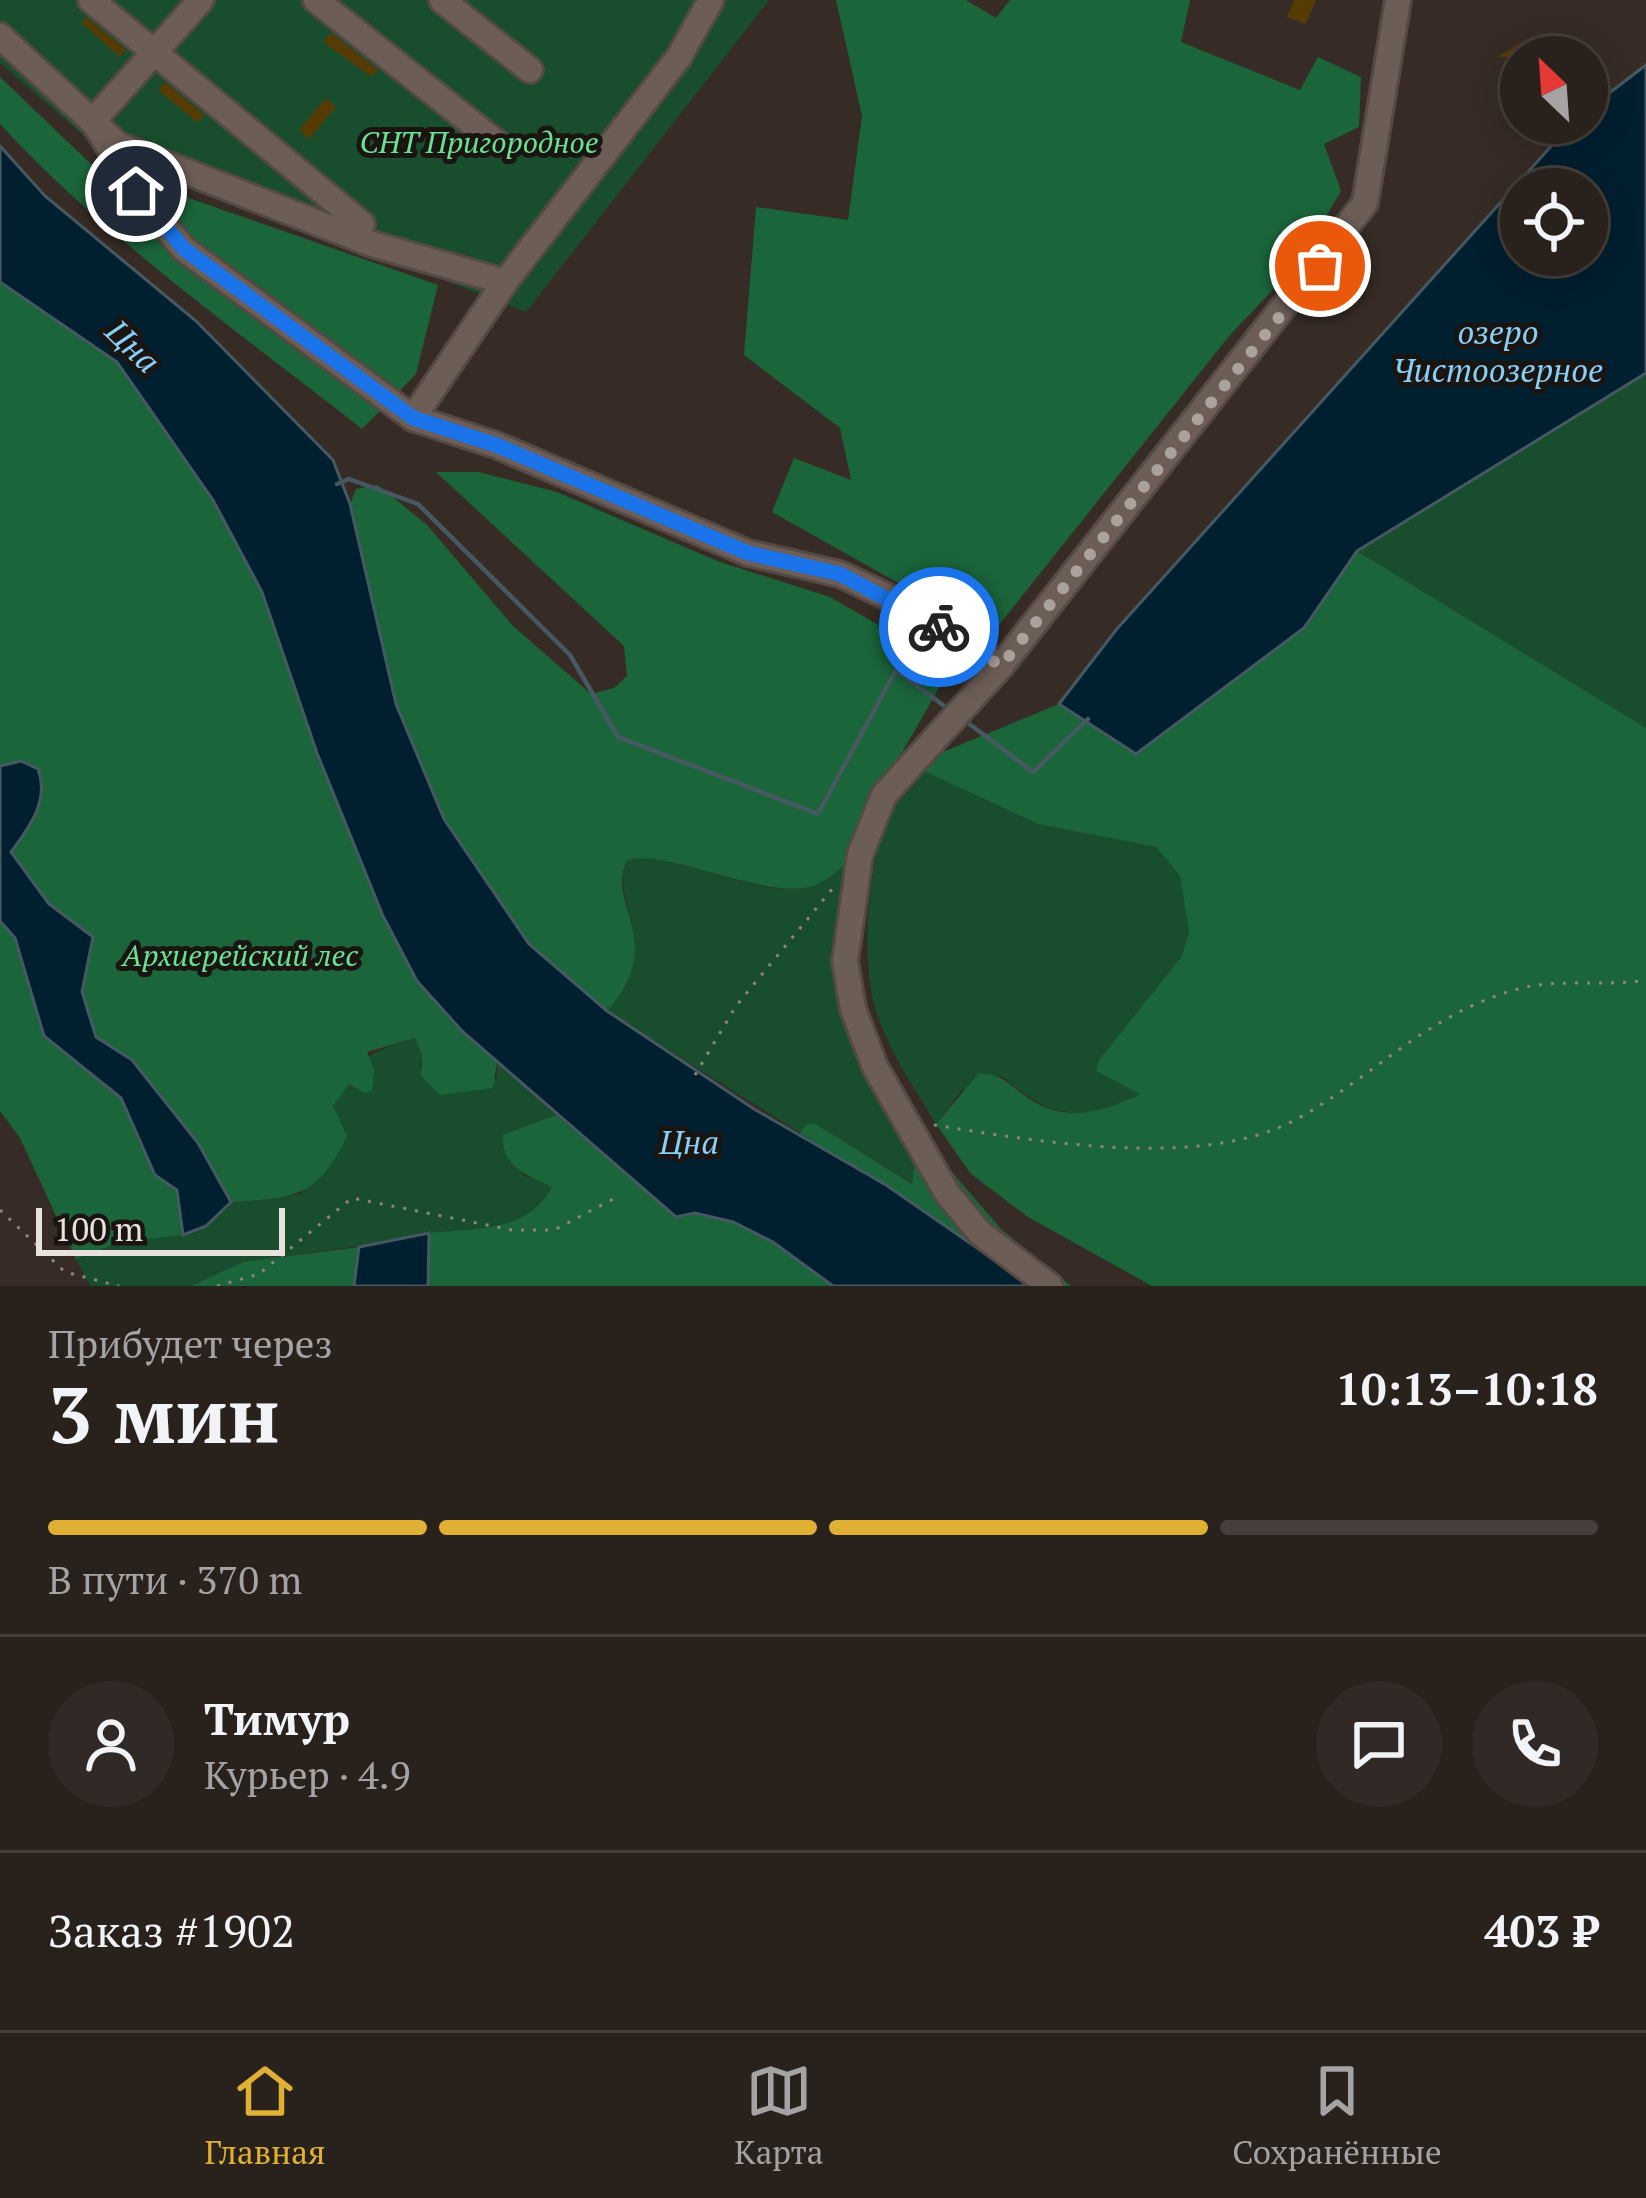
<!DOCTYPE html>
<html lang="ru">
<head>
<meta charset="utf-8">
<style>
  body { margin:0; font-family:"PT Serif",serif; background:#312925; color:#f1f3f6; height:100vh; display:flex; flex-direction:column; font-size:45px; white-space:nowrap }
  * { box-sizing:border-box; margin:0 }
  p { font-size:39px; color:#a5a3a3 }
  .icon { flex:none; width:66px; height:66px; fill:none; stroke:currentColor; stroke-width:2; stroke-linecap:round; stroke-linejoin:round }
  .map { position:relative; height:1286px; overflow:hidden }
  .details { display:flex; flex-direction:column; background:#29211c; flex:1 }
  .details>* { flex:none }
  .needle { width:78px; rotate:335deg }
  .buttons { position:absolute; left:1500px; top:36px; display:grid; gap:24px }
  .buttons a { display:grid; place-items:center; width:108px; height:108px; border-radius:50%; background:#29211c; box-shadow:0 6px 30px #0003,0 0 0 3px #453e3b; font-size:60px }
  .scale { position:absolute; left:36px; bottom:30px; width:249px; box-sizing:border-box; padding-left:12px; border:6px solid #e9e1dc; border-top:0; font-size:33px; line-height:42px; white-space:nowrap; color:#e9e1dc; -webkit-text-stroke:9px #1b1512; paint-order:stroke }
  .pin { position:absolute; display:grid; place-items:center; width:102px; height:102px; color:#fff; margin:-51px; border:6px solid #fff; border-radius:50%; box-shadow:0 3px 12px #0007 }
  .courier { position:absolute; display:grid; place-items:center; width:120px; height:120px; margin:-60px; border:9px solid #1a73e8; border-radius:50%; background:#fff; color:#222; box-shadow:0 3px 15px #0007 }
  .summary em { font-style:normal; font-weight:700 }
  .summary div { display:flex; flex-direction:column-reverse }
  .summary { display:flex; align-items:center; justify-content:space-between; height:204px; padding:0 48px }
  h1 { font-size:78px; font-weight:700; line-height:90px }
  .bar { display:grid; grid-template-columns:repeat(4,1fr); gap:18px 12px; align-content:center; height:144px; padding:0 48px }
  .bar i { height:15px; border-radius:9px; background:#453e3b }
  .bar .on { background:#dfb034 }
  .bar p { grid-column:span 4 }
  .line { display:flex; align-items:center; gap:30px; padding:0 48px; border-top:3px solid #453e3b }
  .line div { flex:1 }
  .round { display:grid; place-items:center; flex:none; width:126px; height:126px; border-radius:63px; background:#312925 }
  .dock { display:flex; justify-content:space-around; align-items:center; height:168px; border-top:3px solid #453e3b; background:#29211c; font-size:33px; color:#a5a3a3 }
  .dock a { display:grid; justify-items:center; gap:6px }
  .dock .on { color:#dfb034 }
  .map>svg:first-child { display:block }
</style>
</head>
<body>
<div class="map">
<svg width="1646" height="1286" viewBox="0 0 1646 1286">
  <rect width="100%" height="100%" fill="#372c25"/>
  <g fill="#184e2d">
    <path d="M0,0H769L526,312L91,142L0,63Z"/>
    <path d="M1646,373V728L1357,551Z"/>
    <path d="M911,765L1038,824L1156,847L1180,876L1189,931L1182,956L1099,1060L1097,1071L1141,1093C1084,1122 1052,1121 1002,1076L962,1090L936,1124C916,1090 891,1055 878,1017C855,953 871,819 911,765Z"/>
    <path d="M863,850L854,989L869,1038L945,1164L934,1162L913,1184L816,1124L800,1133L607,1011C666,947 607,895 627,861C660,845 758,901 809,886C827,881 848,860 863,850Z"/>
    <path d="M415,1038L422,1056L419,1068L497,1079V1062L556,1115L503,1135L523,1175L553,1187L540,1209L508,1225L243,1262L191,1286H90L76,1259L121,1242L183,1235L206,1226L231,1202L301,1194L338,1122L333,1106C353,1060 369,1052 415,1038Z"/>
  </g>
  <g fill="#1b653a">
    <path d="M836,0H966L996,18L1010,0H1190L1181,42L1300,90L1318,57L1361,77L1359,127L1324,144L1341,191L1301,260L1230,335L991,635L772,512L794,458L851,480L840,428L744,355L756,207L848,220L862,116Z"/>
    <path d="M0,77L91,164L438,285L416,374L362,429C239,332 106,239 0,124Z"/>
    <path d="M0,282L117,362L213,500L262,592L317,753L462,1031L497,1062L493,1088L440,1095L421,1076L422,1056L415,1038L367,1052L374,1070L372,1091L365,1093L349,1084L333,1106L347,1136C318,1198 294,1198 231,1202L198,1143L132,1060L96,1037L82,992L93,937L49,904L11,852L41,800L43,783L21,761L0,766Z"/>
    <path d="M436,472H478L557,492L717,561L830,597L939,660L944,675L939,688L875,800L863,849C848,861 829,882 809,887C759,898 658,846 627,861C604,900 669,943 607,1011L529,944L444,819L396,704L350,504L356,489L378,485L427,525L513,626L591,694L614,688L627,676L624,646Z"/>
    <path d="M1357,551L1646,728V1286H1152L1028,1217L971,1174L936,1124L979,1073C1000,1075 1005,1080 1021,1093C1061,1124 1099,1114 1140,1094L1096,1071L1099,1060L1182,956L1189,931L1180,876L1156,847L1038,824L911,765L1059,704L1136,754L1304,628Z"/>
    <path d="M0,921L15,938L44,1036L121,1098L140,1145L177,1190L183,1235L121,1242L76,1259L20,1138L0,1111Z"/>
    <path d="M556,1115L675,1216C735,1205 789,1254 833,1286H428L429,1233C475,1228 528,1233 552,1187C527,1176 501,1167 503,1135Z"/>
    <path d="M807,1124H816L912,1184L916,1159L945,1164L1001,1229L1071,1286H1032L800,1133Z"/>
    <path d="M359,1247L354,1286H191L243,1262Z"/>
  </g>
  <g fill="#001f2f" stroke="#465963" stroke-width="3" fill-rule="evenodd">
    <path d="M1646,65V373L1357,551L1304,628L1136,754L1059,704L1116,630L1572,123H1587V110ZM1587,189V255H1521V189Z"/>
    <path d="M0,146L45,196L196,321L333,460L350,504L396,704L444,819L529,944L607,1011L754,1109L886,1185L1032,1286H833L773,1242L733,1222L695,1213L676,1217L462,1031L417,981L383,916L317,753L262,592L213,500L117,362L0,282Z"/>
    <path d="M21,761L38,769C50,800 29,828 11,852L49,904L93,937L82,992L96,1037L132,1060L198,1143L231,1202L206,1226L183,1235L177,1190L155,1175L121,1098L44,1036L15,938L0,921V766Z"/>
    <path d="M429,1233L428,1286H354L359,1247Z"/>
  </g>
  <g fill="none" stroke-linecap="round" stroke-linejoin="round">
    <g stroke="#465963" stroke-width="4.5">
      <path d="M337,484L349,479L418,504L570,655L618,737L818,814L896,670L943,705"/>
      <path d="M968,723L1033,772L1088,719"/>
    </g>
  </g>
  <g fill="#573b04">
    <path d="M1294,0H1316L1306,24L1287,17Z"/>
    <path d="M86,17L126,50L120,57L81,22Z"/>
    <path d="M331,33L378,70L372,77L323,42Z"/>
    <path d="M1530,38L1541,57H1497Z"/>
    <path d="M165,82L204,115L198,123L158,90Z"/>
    <path d="M326,98L336,107L309,139L299,130Z"/>
  </g>
  <g fill="none" stroke-linecap="round" stroke-linejoin="round">
    <g stroke="#544943" stroke-width="30">
      <g id="minor">
        <path d="M91,0L362,224"/>
        <path d="M201,0L93,121L136,191L184,249L413,418L496,445L748,553L840,574L903,604L1001,666"/>
        <path d="M316,0L497,143"/>
        <path d="M442,0L530,70"/>
        <path d="M0,36L118,145L372,244L505,282L679,57L711,0"/>
        <path d="M413,418L505,282"/>
        <path d="M1050,1286L980,1233L947,1193L875,1067L853,1009L845,961L860,855L884,795L1001,666L1365,203L1398,0"/>
      </g>
    </g>
    <g stroke="#8f857f" stroke-width="3" stroke-dasharray="3 9" stroke-linecap="butt">
      <path d="M695,1075L736,1006L833,888"/>
      <path d="M934,1125C1037,1141 1201,1171 1297,1119C1375,1076 1426,1014 1518,989C1557,978 1605,987 1646,980"/>
      <path d="M0,1210L65,1272L119,1286"/>
      <path d="M217,1286L259,1274L352,1198L512,1230H554L619,1196"/>
    </g>
    <use href="#minor" stroke="#6c5e57" stroke-width="24"/>
  </g>
  <g fill="none" stroke-linecap="round" stroke-linejoin="round">
    <path stroke="#aba29c" stroke-width="12" stroke-dasharray="0 21.6" d="M939,627L1001,666L1320,266"/>
    <path stroke="#1a73e8" stroke-width="15" d="M136,191L184,249L413,418L496,445L748,553L840,574L939,627"/>
  </g>
  <g text-anchor="middle" stroke-width="10" stroke-linejoin="round" paint-order="stroke">
    <g font-size="30" font-style="italic" fill="#67e194" stroke="#1b1512">
      <text x="479" y="153">СНТ Пригородное</text>
      <text x="240" y="966">Архиерейский лес</text>
    </g>
    <g font-size="33" font-style="italic" fill="#86cff8" stroke="#1b1512">
      <text x="1498" y="344">озеро<tspan x="1498" dy="38">Чистоозерное</tspan></text>
      <text transform="translate(133 346) rotate(44)" y="12">Цна</text>
      <text x="689" y="1154">Цна</text>
    </g>
  </g>
</svg>
<div class="buttons">
<a><svg class="needle" viewBox="-14 -14 28 28"><path d="M0-13l5 13h-10z" fill="#e53935"/><path d="M0 13l5-13h-10z" fill="#a5a3a3"/></svg></a>
<a><svg class="icon" aria-label="locate" viewBox="0 0 24 24"><circle cx="12" cy="12" r="6"/><path d="M12 2v4M12 18v4M2 12h4M18 12h4"/></svg></a>
</div>
<div class="scale">100 m</div>
<div class="pin" style="left:1320px;top:266px;background:#ea580c"><svg class="icon" aria-label="bag" viewBox="0 0 24 24"><path d="M5 8h14l-1 12H6zM9 8a3 3 0 0 1 6 0"/></svg></div>
<div class="pin" style="left:136px;top:191px;background:#1f2937"><svg class="icon" aria-label="home" viewBox="0 0 24 24"><path d="M3 11l9-7 9 7M6 9v11h12V9"/></svg></div>
<div class="courier" style="left:939px;top:627px"><svg class="icon" aria-label="bike" viewBox="0 0 24 24"><circle cx="6" cy="16" r="4"/><circle cx="18" cy="16" r="4"/><path d="M6 16l4-8h5l3 8M10 8l3 8H6M13 5h3"/></svg></div>
</div>
<section class="details">
<div class="summary"><div><h1>3 мин</h1><p>Прибудет через</p></div><em>10:13–10:18</em></div>
<div class="bar"><i class="on"></i><i class="on"></i><i class="on"></i><i></i><p>В пути · 370 m</p></div>
<div class="line" style="height:216px"><a class="round"><svg class="icon" aria-label="person" viewBox="0 0 24 24"><circle cx="12" cy="8" r="4"/><path d="M4 21q1-7 8-7t8 7"/></svg></a><div><b>Тимур</b><p>Курьер · 4.9</p></div><a class="round"><svg class="icon" aria-label="chat" viewBox="0 0 24 24"><path d="M4 5h16v11H9l-5 4z"/></svg></a><a class="round"><svg class="icon" aria-label="phone" viewBox="0 0 24 24"><path d="M5 4h4l2 5-3 2q2 4 5 5l2-3 5 2v4C11 20 4 13 5 4z"/></svg></a></div>
<div class="line" style="height:156px"><div>Заказ #1902</div><b>403 ₽</b></div>
</section>
<nav class="dock">
<a class="on"><svg class="icon" aria-label="home" viewBox="0 0 24 24"><path d="M3 11l9-7 9 7M6 9v11h12V9"/></svg>Главная</a>
<a><svg class="icon" aria-label="map" viewBox="0 0 24 24"><path d="M3 6l6-2 6 2 6-2v14l-6 2-6-2-6 2zM9 4v14M15 6v14"/></svg>Карта</a>
<a><svg class="icon" aria-label="saved" viewBox="0 0 24 24"><path d="M7 4h10v16l-5-4-5 4z"/></svg>Сохранённые</a>
</nav>
</body>
</html>
